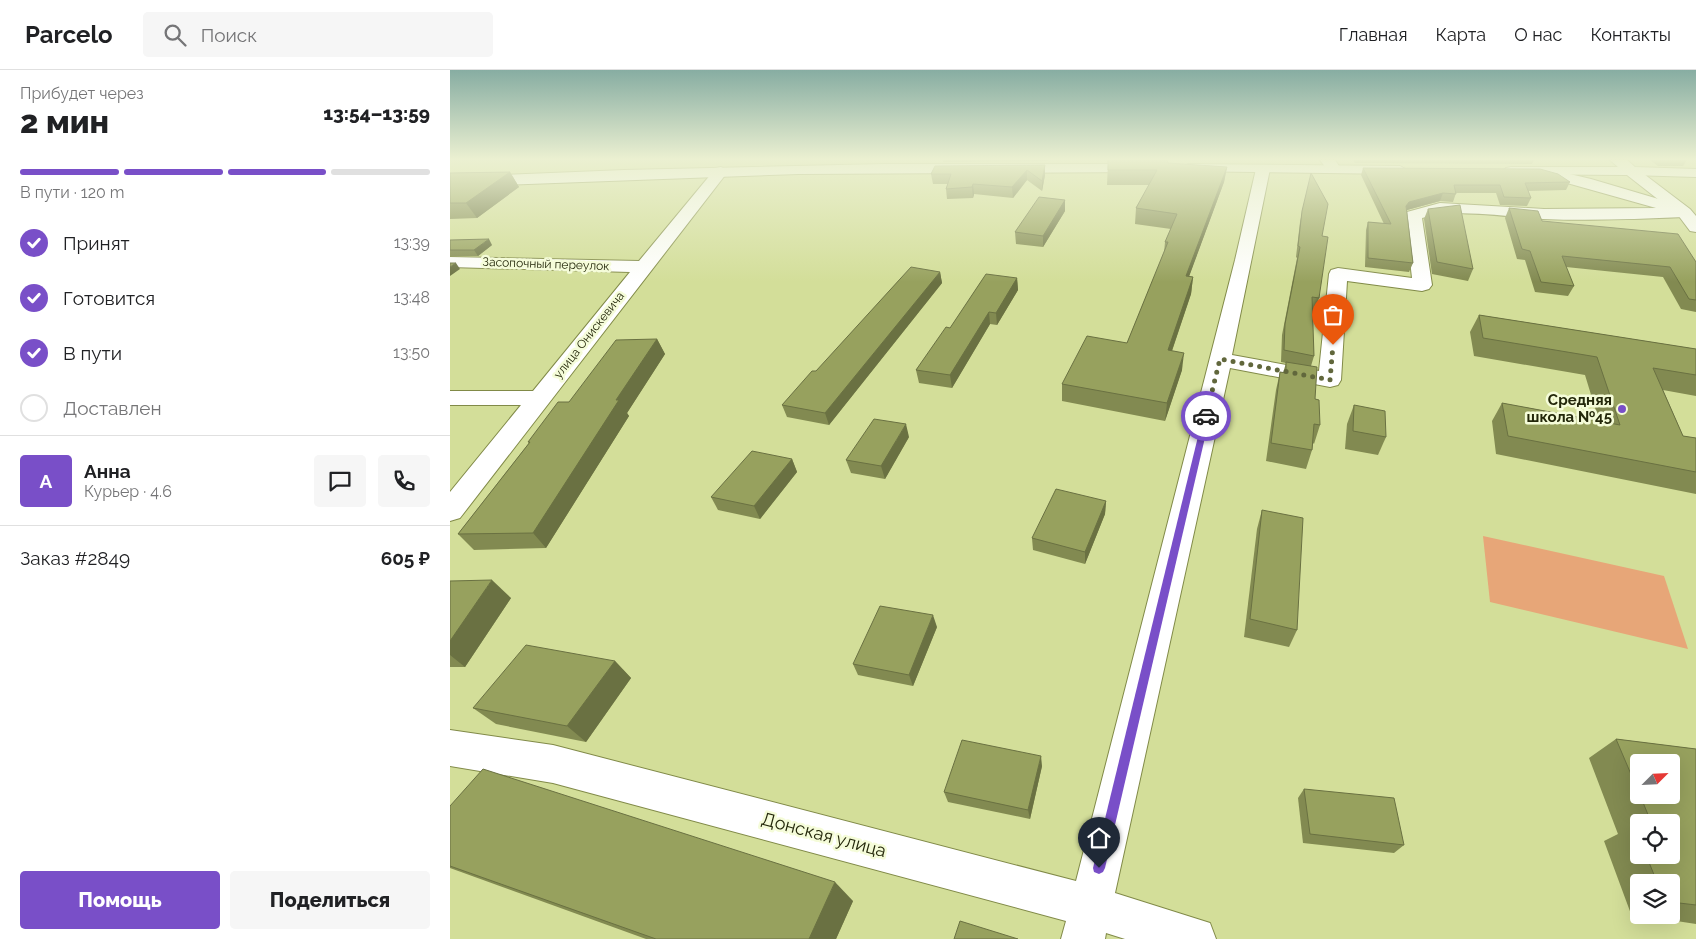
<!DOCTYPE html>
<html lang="ru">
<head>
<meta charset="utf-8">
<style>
  body { margin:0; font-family:Raleway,sans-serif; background:#f6f6f6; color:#202124; height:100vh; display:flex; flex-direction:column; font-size:19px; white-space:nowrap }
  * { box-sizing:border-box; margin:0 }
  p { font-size:16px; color:#757577 }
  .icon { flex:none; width:28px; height:28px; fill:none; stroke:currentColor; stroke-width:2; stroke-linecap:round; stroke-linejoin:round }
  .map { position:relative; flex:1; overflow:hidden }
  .side { display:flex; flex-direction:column; background:#fff; width:450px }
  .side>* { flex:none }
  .needle { width:32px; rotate:66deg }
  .fabs { position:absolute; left:1180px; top:684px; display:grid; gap:10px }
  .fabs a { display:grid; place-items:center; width:50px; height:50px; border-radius:5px; background:#fff; box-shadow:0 5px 20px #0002; font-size:25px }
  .pin { position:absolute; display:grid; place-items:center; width:42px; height:42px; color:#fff; margin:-51px -21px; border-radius:50% 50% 50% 0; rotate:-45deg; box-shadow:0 0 5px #0007 }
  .pin .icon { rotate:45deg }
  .courier { position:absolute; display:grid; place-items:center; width:50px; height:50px; margin:-25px; border:4px solid #794fc8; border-radius:50%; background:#fff; color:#222; box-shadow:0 1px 6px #0007 }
  .headline em { font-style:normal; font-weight:800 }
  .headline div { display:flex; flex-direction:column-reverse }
  .headline { display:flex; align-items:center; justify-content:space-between; height:85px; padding:0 20px }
  h1 { font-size:32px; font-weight:800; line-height:38px }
  .bar { display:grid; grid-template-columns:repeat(4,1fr); gap:8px 5px; align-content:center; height:60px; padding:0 20px }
  .bar i { height:6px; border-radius:4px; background:#e0e0e0 }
  .bar .selected { background:#794fc8 }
  .bar p { grid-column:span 4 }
  .line { display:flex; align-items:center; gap:12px; padding:0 20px; border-top:1px solid #e0e0e0 }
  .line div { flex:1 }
  .round { display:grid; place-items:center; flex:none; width:52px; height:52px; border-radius:5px; background:#f6f6f6 }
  ol { padding:0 20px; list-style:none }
  li { display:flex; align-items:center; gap:15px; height:55px }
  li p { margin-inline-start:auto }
  li .icon { padding:5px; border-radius:50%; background:#794fc8; color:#fff; stroke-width:4 }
  li:last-child { color:#757577 }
  li i { width:28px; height:28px; border:2px solid #e0e0e0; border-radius:50% }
  .button { display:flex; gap:10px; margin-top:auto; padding:10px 20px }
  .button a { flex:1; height:58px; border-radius:5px; background:#794fc8; color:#fff; font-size:20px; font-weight:800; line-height:58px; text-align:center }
  .button a+a { background:#f6f6f6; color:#202124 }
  header { display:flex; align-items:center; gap:30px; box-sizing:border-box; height:70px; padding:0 25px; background:#fff; border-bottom:1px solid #e0e0e0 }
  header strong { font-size:24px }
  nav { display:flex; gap:28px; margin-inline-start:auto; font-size:18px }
  .search { width:350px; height:45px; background:#f6f6f6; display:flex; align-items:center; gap:12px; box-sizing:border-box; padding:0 18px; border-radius:5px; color:#757577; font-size:19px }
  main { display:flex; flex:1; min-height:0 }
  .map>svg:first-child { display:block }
</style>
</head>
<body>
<header>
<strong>Parcelo</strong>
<div class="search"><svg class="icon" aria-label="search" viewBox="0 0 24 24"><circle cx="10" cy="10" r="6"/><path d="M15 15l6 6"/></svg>Поиск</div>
<nav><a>Главная</a><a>Карта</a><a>О нас</a><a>Контакты</a></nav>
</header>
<main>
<section class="side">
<div class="headline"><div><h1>2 мин</h1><p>Прибудет через</p></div><em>13:54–13:59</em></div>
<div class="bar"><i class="selected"></i><i class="selected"></i><i class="selected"></i><i></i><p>В пути · 120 m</p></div>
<ol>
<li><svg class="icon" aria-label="check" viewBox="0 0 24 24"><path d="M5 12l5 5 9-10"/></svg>Принят<p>13:39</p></li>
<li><svg class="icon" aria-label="check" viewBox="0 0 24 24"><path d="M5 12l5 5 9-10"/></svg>Готовится<p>13:48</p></li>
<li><svg class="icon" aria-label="check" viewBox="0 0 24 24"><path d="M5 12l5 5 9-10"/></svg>В пути<p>13:50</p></li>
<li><i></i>Доставлен</li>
</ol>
<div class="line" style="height:90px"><b class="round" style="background:#794fc8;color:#fff">А</b><div><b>Анна</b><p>Курьер · 4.6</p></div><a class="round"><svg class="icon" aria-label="chat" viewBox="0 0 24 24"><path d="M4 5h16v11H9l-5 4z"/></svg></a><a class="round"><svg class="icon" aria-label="phone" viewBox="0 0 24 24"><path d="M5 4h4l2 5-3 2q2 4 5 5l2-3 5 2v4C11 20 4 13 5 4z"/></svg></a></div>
<div class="line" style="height:65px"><div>Заказ #2849</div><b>605 ₽</b></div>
<div class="button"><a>Помощь</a><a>Поделиться</a></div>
</section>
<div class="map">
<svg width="1246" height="869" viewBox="0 0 1246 869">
  <rect width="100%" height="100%" fill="#d3de99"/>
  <path fill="#e7a678" d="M1033,466L1214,506L1238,579L1040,532Z"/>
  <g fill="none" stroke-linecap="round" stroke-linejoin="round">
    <g stroke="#818a48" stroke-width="2">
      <g id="minor">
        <path d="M870,90H885L891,99L889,102H879Z"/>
        <path d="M1160,90H1177L1185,97L1246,99V107L1181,105L1176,104Z"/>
        <path d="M813,95L820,99L782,285L869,301L879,204L881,200L888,198L962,208L955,145L957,142L990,133L1094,139L1206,138L1085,104L1083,101L1085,98L1090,97L1141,109L1222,133L1223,138L1234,137L1242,142L1234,147C1187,149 1140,151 1093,149C1054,147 1010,138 972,148L982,215L979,219L972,221L897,211L891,310L888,315L880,317L780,298L665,823L760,853L766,869H675L656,863L655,869H611L616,851L103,713L0,696V660L103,675L626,811L785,190L806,99Z"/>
        <path d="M271,97L278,101L276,104L10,448L0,451V422L71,335H0V321H83L180,202L0,197V187L189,191L266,98Z"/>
      </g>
    </g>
    <g stroke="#818a48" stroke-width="2">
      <g id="tertiary">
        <path d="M434,94H695L702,98L695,102L348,104L0,117V107L174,100Z"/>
        <path d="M738,94L950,96L957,100L950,104L733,101L731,98Z"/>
        <path d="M1061,97H1181L1186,98L1240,139L1246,146V162L1240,161L1228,145L1177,105L1056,104L1054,101L1056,98Z"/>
      </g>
    </g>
    <use href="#minor" fill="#fff" fill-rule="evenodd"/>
    <use href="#tertiary" fill="#fff" fill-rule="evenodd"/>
  </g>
  <g fill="#828a51" fill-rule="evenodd">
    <path d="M493,90H598V91L493,92Z"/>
    <path d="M657,90H717L718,93L777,97L774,112L739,206L743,207L741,224L722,281L732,300L715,351L612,331V314L677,273L714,183L715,172L721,159L685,154L686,138L699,115H657L658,92H657Z"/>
    <path d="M903,90H1084L1082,94L905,93Z"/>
    <path d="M1200,90H1237L1233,96H1208Z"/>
    <path d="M595,95V105L592,121L577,110L563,128L524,124L523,128L497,129L496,119L498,114H483L481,104Z"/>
    <path d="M913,98L1120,112L1116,120L1078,121L1081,128L1077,136L1050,135L1046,123H1006L1003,132L990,131L957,140L963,193L959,202L915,197L916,160L918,152L934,154L911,105Z"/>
    <path d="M60,102L69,117L27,148L0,149V103Z"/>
    <path d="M861,103L872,166L869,228L865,240L862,239L864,286L861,296L865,329L870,355L864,374L863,373L862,380L856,399L816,391L826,320L830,302L833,303L836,293L831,292L832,265L847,188L846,187L850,152Z"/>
    <path d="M615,130V141L593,177L566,174L565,162Z"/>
    <path d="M1059,138L1092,151L1246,192V242L1231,239L1213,207L1116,197L1124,216L1118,226L1085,222L1075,190L1067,189L1055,148Z"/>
    <path d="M978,139L1023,199L1018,211L982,204L974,149Z"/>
    <path d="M0,170L42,175L28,186H0Z"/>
    <path d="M490,202L492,213L379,355L337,347L332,335L366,301Z"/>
    <path d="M567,208L568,220L547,255L540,254L502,318L469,313L466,300L500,258Z"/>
    <path d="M1029,245L1246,279V326L1213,320L1233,366L1246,368V424L1046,384L1042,351L1052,333L1149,351L1135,305L1024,286L1020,262Z"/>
    <path d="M207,269L215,284L177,343L179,346L96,478L24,480L8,464L79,373L78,372L119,332Z"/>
    <path d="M904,335L936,367L928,385L895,379L897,354Z"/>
    <path d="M459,367L435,409L401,403L396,390Z"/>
    <path d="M342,389L347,402L310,449L268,440L261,427Z"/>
    <path d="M656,431L655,444L635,494L583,480L582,468Z"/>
    <path d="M812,440L847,560L839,577L794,567L807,459Z"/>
    <path d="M0,511L61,528L15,597H0Z"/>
    <path d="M487,557L463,616L408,605L403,594Z"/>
    <path d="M165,591L181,608L136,672L46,654L23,638Z"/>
    <path d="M1166,669L1246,679V854L1181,844L1154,771L1168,764L1139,688ZM1189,692L1221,725H1189ZM1189,752H1221V785H1189ZM1189,812H1221V845H1189Z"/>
    <path d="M592,696L580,749L498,732L494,722Z"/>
    <path d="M854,719L954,775L944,783L853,773L848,728Z"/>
    <path d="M0,736L403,831L386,869H196L0,798Z"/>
  </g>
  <g fill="#6a7142">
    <path d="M595,95V105L592,121V111Z"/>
    <path d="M777,97L774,112L733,223L736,206Z"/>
    <path d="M577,100V110L563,128L562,117Z"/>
    <path d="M60,102L69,117L27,148L16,133Z"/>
    <path d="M523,114L524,124L523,128L522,117Z"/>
    <path d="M993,123L990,131L957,140L956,136L959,132Z"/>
    <path d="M615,130V141L593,177V166Z"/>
    <path d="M39,169L42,175L28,186L24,180Z"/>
    <path d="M6,193L10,199L0,206V197Z"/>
    <path d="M490,202L492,213L379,355L375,343Z"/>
    <path d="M743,207L741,224L716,298L718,280Z"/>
    <path d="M567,208L568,220L547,255L546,243Z"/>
    <path d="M539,242L540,254L502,318L500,305Z"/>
    <path d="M207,269L215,284L177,343L179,346L96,478L83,463L166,330Z"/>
    <path d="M734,283L732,300L715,351L717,333Z"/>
    <path d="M456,354L459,367L435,409L431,396Z"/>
    <path d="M342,389L347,402L310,449L304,436Z"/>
    <path d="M656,431L655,444L635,494V482Z"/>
    <path d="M42,510L61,528L15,597L0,585V571Z"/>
    <path d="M483,545L487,557L463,616L459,605Z"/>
    <path d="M165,591L181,608L136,672L117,656Z"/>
    <path d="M591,686L592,696L580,749L578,740Z"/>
    <path d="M385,812L403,831L386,869H359Z"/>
  </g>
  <g fill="#97a15e" stroke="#6a7142">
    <path d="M658,90H717L718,93L777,97L736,206L743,207L718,280L734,283L717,333L612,314L637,266L677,273L718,172H715L727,144L686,138L707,100H658Z"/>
    <path d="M595,95L592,111L577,100L562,117L523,114L522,117L496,119L501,104H481L485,96Z"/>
    <path d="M913,98L1090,99L1108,104L1120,112L1075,113L1081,128L1054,127L1050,115H1004L1006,124L993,123L959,132L956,136L963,193L918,188V152L941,154Z"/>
    <path d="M60,102L16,133H0V103Z"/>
    <path d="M861,103L878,134L872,166L878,167L869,228L862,227L864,286L834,280L835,254L850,177L848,176L852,141Z"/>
    <path d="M589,127L615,130L593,166L565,162Z"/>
    <path d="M1010,135L1023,199L987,192L978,139Z"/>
    <path d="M1059,138L1088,141L1092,151L1228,164L1246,192V230L1239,229L1220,197L1112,186L1124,216L1091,212L1080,181L1072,179Z"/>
    <path d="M39,169L24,180H0V170Z"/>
    <path d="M0,193H6L0,197Z"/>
    <path d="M461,197L490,202L375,343L332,335L362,301H366Z"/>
    <path d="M536,204L567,208L546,243L539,242L500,305L466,300L496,257L500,258Z"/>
    <path d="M1029,245L1246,279V305L1203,298L1233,366L1246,368V402L1058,366L1052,333L1170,355L1147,287L1033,268Z"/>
    <path d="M207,269L166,330H169L83,463L8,464L80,372H78L108,332H119L166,270Z"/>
    <path d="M836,292L867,297L865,329L869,330L870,355L864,354L862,380L821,373L830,302L836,303Z"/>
    <path d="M904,335L935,341L936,367L903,361Z"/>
    <path d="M424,349L456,354L431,396L396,390Z"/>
    <path d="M302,381L342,389L304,436L261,427Z"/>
    <path d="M606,419L656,431L635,482L582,468Z"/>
    <path d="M812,440L853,448L847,560L800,549Z"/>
    <path d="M42,510L0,571V511Z"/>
    <path d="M430,536L483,545L459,605L403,594Z"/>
    <path d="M76,575L165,591L117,656L23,638Z"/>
    <path d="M1166,669L1246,679V835L1221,832V812H1207L1196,785H1221V752H1201L1190,725H1221V692H1189V723Z"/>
    <path d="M512,670L591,686L578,740L494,722Z"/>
    <path d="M33,699L385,812L359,869H206L0,796V736Z"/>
    <path d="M854,719L944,728L954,775L860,764Z"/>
    <path d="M1184,755L1189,756V767Z"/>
    <path d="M510,851L568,869H504Z"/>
  </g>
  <linearGradient id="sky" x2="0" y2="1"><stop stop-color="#87ada2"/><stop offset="0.42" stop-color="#ebf0d1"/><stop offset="1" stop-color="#ebf0d1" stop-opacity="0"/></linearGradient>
  <rect width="1246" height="212" fill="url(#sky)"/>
  <path fill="#794fc8" d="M756,343L760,346L655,798L653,802L649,804L644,802L643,798L753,346Z"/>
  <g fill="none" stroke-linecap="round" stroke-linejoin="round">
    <path stroke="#61673c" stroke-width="5" stroke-dasharray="0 9" d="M756,346L770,289L880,310L883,275"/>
  </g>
  <circle fill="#794fc8" stroke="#f5fcd9" stroke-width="2" cx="1172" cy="339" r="5"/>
  <g text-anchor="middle" stroke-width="5" stroke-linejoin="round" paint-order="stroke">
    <g font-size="12" fill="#23270a" stroke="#f5fcd9">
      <text transform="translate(96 194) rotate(2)" y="4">Засопочный переулок</text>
      <text transform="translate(139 265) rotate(-52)" y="4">улица Онискевича</text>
    </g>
    <g font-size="15" font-weight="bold" fill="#23270a" stroke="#f5fcd9" text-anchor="end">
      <text x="1162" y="335">Средняя<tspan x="1162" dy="17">школа №45</tspan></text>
    </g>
    <g font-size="18" fill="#23270a" stroke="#f5fcd9">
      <text transform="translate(374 765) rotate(15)" y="6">Донская улица</text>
    </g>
  </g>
</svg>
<div class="fabs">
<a><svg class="needle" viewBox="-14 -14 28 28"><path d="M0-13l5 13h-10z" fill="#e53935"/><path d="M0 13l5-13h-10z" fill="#757577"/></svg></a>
<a><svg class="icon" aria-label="locate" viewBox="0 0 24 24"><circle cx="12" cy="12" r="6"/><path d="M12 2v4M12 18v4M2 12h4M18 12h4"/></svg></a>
<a><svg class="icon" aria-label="layers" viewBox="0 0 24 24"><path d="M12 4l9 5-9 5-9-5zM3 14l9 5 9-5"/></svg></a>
</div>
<div class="pin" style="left:883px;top:275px;background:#ea580c"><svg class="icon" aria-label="bag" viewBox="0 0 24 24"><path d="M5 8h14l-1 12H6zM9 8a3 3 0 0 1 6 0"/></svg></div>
<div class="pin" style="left:649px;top:798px;background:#1f2937"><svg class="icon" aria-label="home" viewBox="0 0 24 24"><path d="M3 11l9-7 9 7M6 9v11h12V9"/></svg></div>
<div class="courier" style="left:756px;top:346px"><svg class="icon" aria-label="car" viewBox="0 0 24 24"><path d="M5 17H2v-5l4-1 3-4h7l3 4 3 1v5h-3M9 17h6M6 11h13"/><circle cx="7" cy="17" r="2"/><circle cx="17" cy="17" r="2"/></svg></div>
</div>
</main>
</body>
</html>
